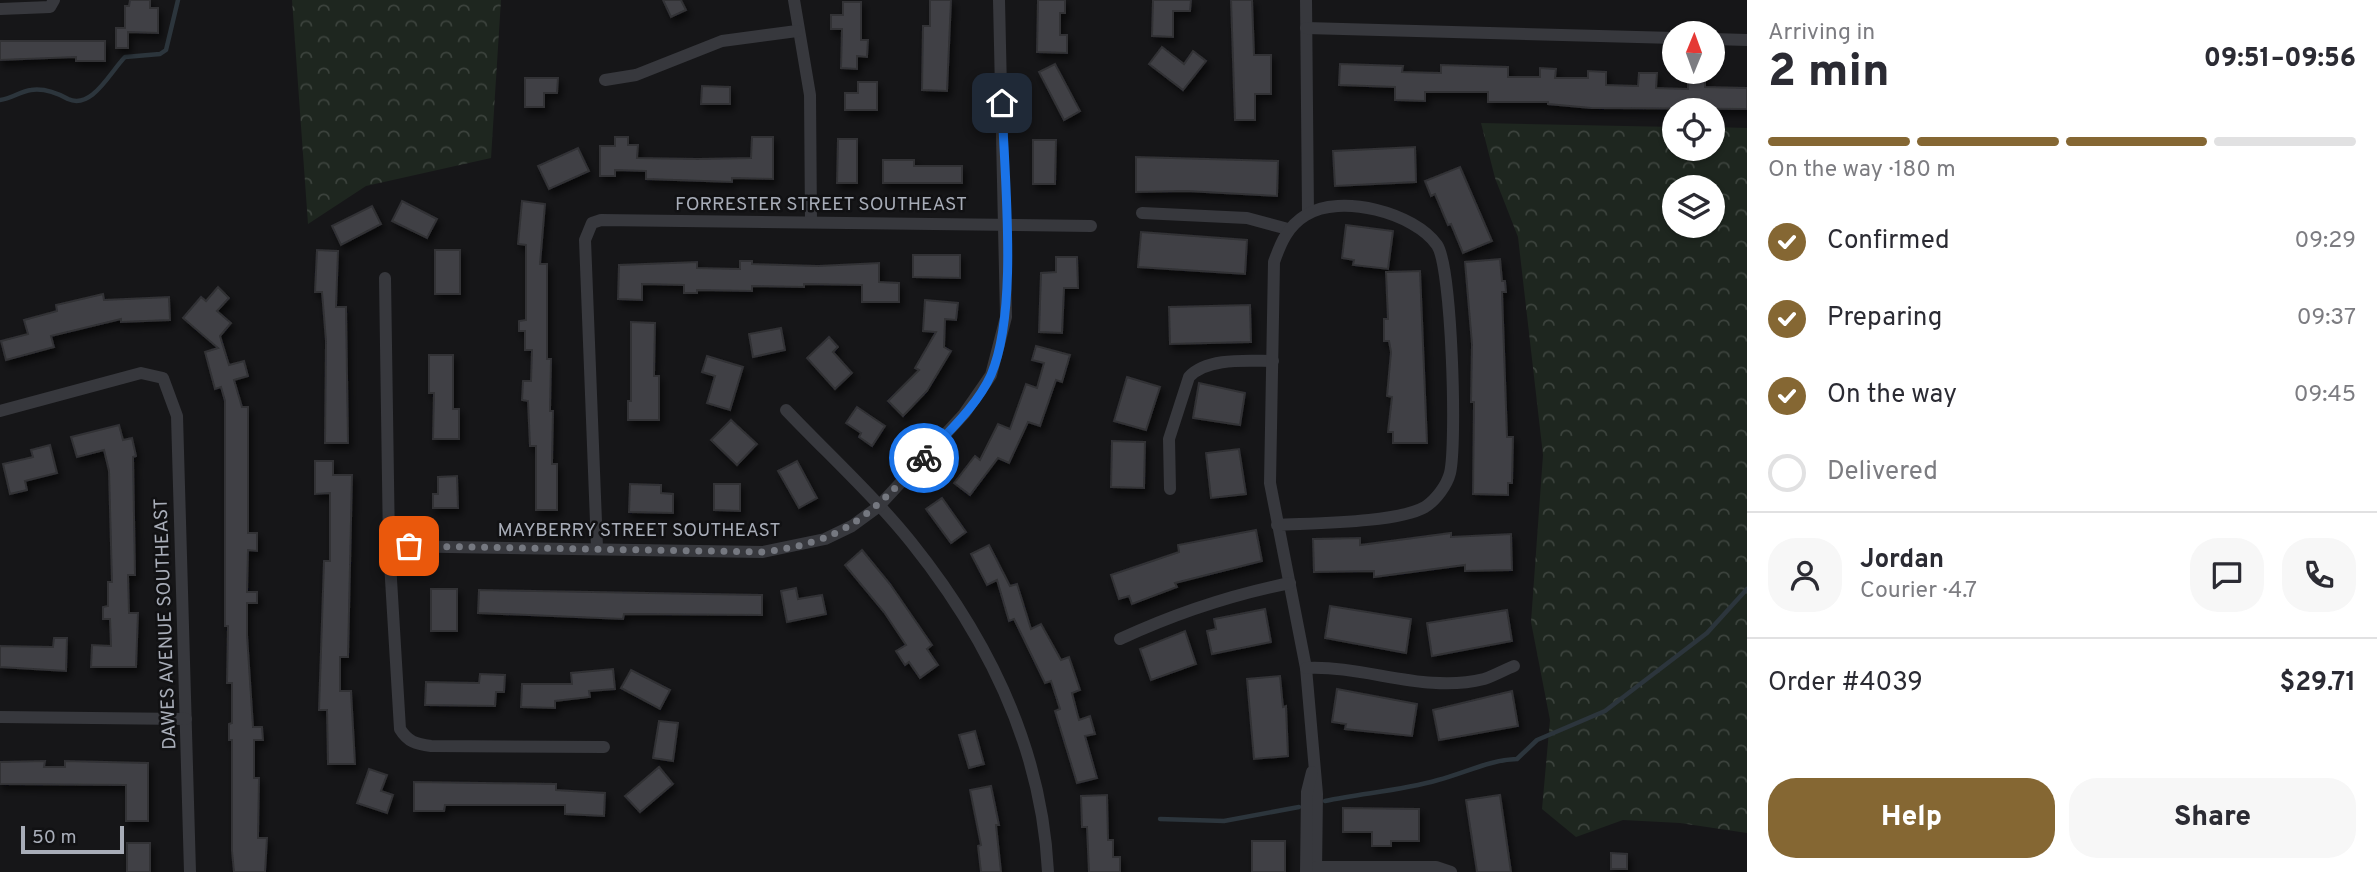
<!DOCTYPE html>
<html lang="en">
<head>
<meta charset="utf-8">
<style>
  body { margin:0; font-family:Overpass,sans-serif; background:#f7f7f7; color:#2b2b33; height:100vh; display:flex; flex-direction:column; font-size:26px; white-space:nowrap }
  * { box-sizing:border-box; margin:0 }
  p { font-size:23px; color:#7c7c81 }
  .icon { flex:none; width:38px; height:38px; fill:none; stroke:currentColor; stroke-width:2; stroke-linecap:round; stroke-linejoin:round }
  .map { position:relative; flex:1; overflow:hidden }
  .details { display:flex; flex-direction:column; background:#fff; width:630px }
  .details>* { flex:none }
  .needle { width:46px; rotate:1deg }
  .fabs { position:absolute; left:1662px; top:21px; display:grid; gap:14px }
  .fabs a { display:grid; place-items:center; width:63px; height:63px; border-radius:50%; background:#fff; box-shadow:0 2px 5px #0004; font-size:35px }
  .scale { position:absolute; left:21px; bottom:18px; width:103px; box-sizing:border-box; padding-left:7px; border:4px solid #a8adb8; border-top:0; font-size:19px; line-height:24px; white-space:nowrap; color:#a8adb8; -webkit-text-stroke:5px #111113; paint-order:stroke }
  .pin { position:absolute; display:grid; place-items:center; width:60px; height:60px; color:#fff; margin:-30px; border-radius:14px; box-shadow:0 4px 10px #0006 }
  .courier { position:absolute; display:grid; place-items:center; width:70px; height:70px; margin:-35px; border:5px solid #1a73e8; border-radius:50%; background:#fff; color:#222; box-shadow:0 2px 9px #0007 }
  .head em { font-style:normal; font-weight:800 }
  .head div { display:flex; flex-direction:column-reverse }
  .head { display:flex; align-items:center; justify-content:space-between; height:119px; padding:0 21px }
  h1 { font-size:46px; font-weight:800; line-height:52px }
  .bar { display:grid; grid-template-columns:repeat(4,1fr); gap:10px 7px; align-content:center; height:84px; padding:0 21px }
  .bar i { height:9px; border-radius:5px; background:#e1e1e2 }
  .bar .active { background:#856733 }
  .bar p { grid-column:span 4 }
  .line { display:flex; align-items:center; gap:18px; padding:0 21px; border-top:2px solid #e1e1e2 }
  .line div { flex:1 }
  .round { display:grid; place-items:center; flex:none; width:74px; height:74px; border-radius:28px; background:#f7f7f7 }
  ol { padding:0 21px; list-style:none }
  li { display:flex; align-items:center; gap:21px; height:77px }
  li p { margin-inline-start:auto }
  li .icon { padding:7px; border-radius:50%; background:#856733; color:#fff; stroke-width:4 }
  li:last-child { color:#7c7c81 }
  li i { width:38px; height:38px; border:4px solid #e1e1e2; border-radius:50% }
  .primary-button { display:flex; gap:14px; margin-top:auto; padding:14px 21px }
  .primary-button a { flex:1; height:80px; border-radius:28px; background:#856733; color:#fff; font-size:28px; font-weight:800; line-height:80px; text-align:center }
  .primary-button a+a { background:#f7f7f7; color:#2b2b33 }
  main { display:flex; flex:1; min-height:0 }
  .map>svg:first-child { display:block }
</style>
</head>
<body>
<main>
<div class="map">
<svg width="1747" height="872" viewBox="0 0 1747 872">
  <defs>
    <pattern id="forest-crowns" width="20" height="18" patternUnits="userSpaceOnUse" patternTransform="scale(1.75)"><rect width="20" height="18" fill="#1e261f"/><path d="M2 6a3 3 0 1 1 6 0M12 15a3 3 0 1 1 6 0" fill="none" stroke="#3c433d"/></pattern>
    <filter id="shadow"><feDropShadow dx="3" dy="5" stdDeviation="3.5" flood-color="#0009"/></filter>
  </defs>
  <rect width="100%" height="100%" fill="#161618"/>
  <g fill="url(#forest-crowns)" fill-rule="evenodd">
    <path d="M292,0H501L491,158L366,186L308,224Z"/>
    <path d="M1481,123L1675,127V149H1713V127L1747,128V833L1680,823L1623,820L1576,837L1542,809L1550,720L1531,622L1543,455L1518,237L1495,178ZM1675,187H1713V226H1675Z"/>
  </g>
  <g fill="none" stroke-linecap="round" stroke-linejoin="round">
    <g stroke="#2c353c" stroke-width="4.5">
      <path d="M0,100C11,99 21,91 31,90C44,88 57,93 68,99C92,110 110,72 125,57L160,54L166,50L178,0"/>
      <path d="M1325,801C1362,793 1400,791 1438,780C1465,773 1489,760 1517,759L1537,740L1605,711L1707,633L1747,589"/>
      <path d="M1160,819L1224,821L1299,807"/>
    </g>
  </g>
  <g fill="#404145" stroke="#303034" stroke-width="2" filter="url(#shadow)">
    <path d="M130,0H150V8H158V33L128,32V48H116V28H125V6H129Z"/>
    <path d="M663,0H681L686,10L671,17Z"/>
    <path d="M930,0H951L947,91L922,90L923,26H930Z"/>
    <path d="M1038,0H1065V13H1060V35H1067V53L1037,52Z"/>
    <path d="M1153,0H1191L1190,11H1173V37L1152,36Z"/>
    <path d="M1231,0H1252L1254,55H1271V94H1255V120H1235Z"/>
    <path d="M843,2H861V40H868L867,57L857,56V69L841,68L842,29H831V15H843Z"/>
    <path d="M0,41H105V61H76V57L0,60Z"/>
    <path d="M1162,47L1184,64L1193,51L1206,61L1183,90L1149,64Z"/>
    <path d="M1055,64L1080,111L1064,120L1039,72Z"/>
    <path d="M1340,64L1403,66L1402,72L1441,73V65L1508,67V77H1540V68L1556,69L1555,78H1588V71L1606,72V85L1638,86L1639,73H1657L1656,88L1688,89V72H1705V87L1747,88V109L1591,108L1548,104V102H1488V92H1425V101L1395,100V87L1339,85Z"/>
    <path d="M525,78H558L557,93H544V107H525Z"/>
    <path d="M858,82H877V110H845V93H858Z"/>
    <path d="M702,86L730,87V104H701Z"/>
    <path d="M615,137H628V145H638L637,158L698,159L751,158L752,137H773V179L732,178V182L646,179V171L615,170V176H600V146H615Z"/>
    <path d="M838,139H857V183H837Z"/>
    <path d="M1033,140H1056L1055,184H1033Z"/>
    <path d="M1415,147L1416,182L1335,186L1333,151Z"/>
    <path d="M578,148L589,171L549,189L538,166Z"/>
    <path d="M1136,157L1278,161L1277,196L1186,191L1136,192Z"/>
    <path d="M883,160H914V166H962V183H883Z"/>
    <path d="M1460,167L1492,241L1463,253L1451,224L1448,225L1435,194L1431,196L1425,181Z"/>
    <path d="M402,201L437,219L427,238L392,221Z"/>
    <path d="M522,201L545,204L540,264H547V359H551L550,411H553L552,464H557V510H536V446H530L528,401L522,400L523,381H531L532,350H525V331H519V321L526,320V245L518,244Z"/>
    <path d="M372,206L381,224L341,245L332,226Z"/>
    <path d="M1346,225L1393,231L1388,269L1353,265L1354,260L1342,258Z"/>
    <path d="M1141,232L1247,240L1245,274L1138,267Z"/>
    <path d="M317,250L338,251L336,307H346L348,443H325L326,341L322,292H315Z"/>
    <rect x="435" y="250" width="25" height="44"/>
    <path d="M913,255H960V278L913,277Z"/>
    <path d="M1056,257H1077L1078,288H1064L1062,333L1039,332L1041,273L1056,272Z"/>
    <path d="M1500,259L1502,281H1505L1506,292H1502L1507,437H1513L1512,483H1508V495L1473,494L1474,402H1471L1472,344L1465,262Z"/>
    <path d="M740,261H752V264L818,266L879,263V282L899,283V302H862V285L804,284V287L752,286V291L697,290V293H684V285L642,284V300L618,299L619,265L697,262V268L740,269Z"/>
    <path d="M1420,271L1427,443H1393V432H1388L1392,397L1387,396L1391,352L1389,341H1384V319H1388L1386,272Z"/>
    <path d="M218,287L229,298L217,311L231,323L220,336L229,365L244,361L248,376L234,380L242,407H248V533H257V551L248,550L247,592H257V603H247V635L253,727H262L263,740H254V778H259L258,838H267L265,872H234L232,851V740H229V724L232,723V683H227L228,626H225V401L221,387L215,389L205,352L218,348L183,318L201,297L206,301Z"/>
    <path d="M103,294L104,300L169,297L170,320L121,322V319L51,336L54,347L6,360L1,341L28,334L24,320L57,311L56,305Z"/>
    <path d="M925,300L958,303L956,320L945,319L944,347L951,351L927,391L903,416L888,401L919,370L915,368L936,332L923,331Z"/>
    <path d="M1250,305L1251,342L1170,344L1169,307Z"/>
    <path d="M631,322L655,323L654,376H659V420H628V401H631Z"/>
    <path d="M781,328L785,350L753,357L749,334Z"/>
    <path d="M829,337L838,347L833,352L852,373L835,389L807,358Z"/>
    <path d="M1036,346L1070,355L1062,382L1056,380L1040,426L1028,422L1009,463L998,458L970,495L954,483L975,456L980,460L998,424L1010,429L1026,384L1037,388L1044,363L1032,360Z"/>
    <path d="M429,355H453V409H459V439H433L434,393H429Z"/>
    <path d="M707,356L743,367L730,410L707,403L715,376L702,372Z"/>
    <path d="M1127,377L1160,387L1146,430L1114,421Z"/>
    <path d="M1199,383L1245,393L1240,425L1193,418Z"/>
    <path d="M857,407L885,426L872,446L859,437L861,433L846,423Z"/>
    <path d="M731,420L757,444L737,465L711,440Z"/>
    <path d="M119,425L123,440L132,438L136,456L133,457L135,575H128L129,613H138L136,667H91L92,645L111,646L110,619H103V607L108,606V582H112L109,471L104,450L77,457L71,437Z"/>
    <path d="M1112,441L1145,442L1144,488L1111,487Z"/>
    <path d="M50,445L57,473L25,481L27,490L10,494L3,464L33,457L31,450Z"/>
    <path d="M1239,449L1246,494L1211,498L1206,453Z"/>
    <path d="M315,461H333V475H352L348,657H340V691H351L355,764H328L327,710H319L324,561H330V493L315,494Z"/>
    <path d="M797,461L817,498L799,508L778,471Z"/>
    <path d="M457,476L458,508H433V494H438V477Z"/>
    <path d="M630,484L661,485V493L673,494V513L629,512Z"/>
    <path d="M714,484H740V511L714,510Z"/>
    <path d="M942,498L966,532L951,543L926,509Z"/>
    <path d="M1256,530L1262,561L1175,583L1177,587L1132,604L1129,596L1119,599L1111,575L1179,552L1178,545Z"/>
    <path d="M1451,533V537L1511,534L1512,570L1465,571V565L1374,577V571L1314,572L1313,539L1360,538V545Z"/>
    <path d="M989,545L1010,586L1017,584L1031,629L1041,624L1061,660L1069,657L1080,690L1072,693L1079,720L1090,716L1095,734L1085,736L1097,778L1077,783L1055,711L1060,709L1051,681L1045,683L1014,619L1009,621L997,580L987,585L971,554Z"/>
    <path d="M862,550L890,584L932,645L927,649L938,665L920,678L909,662L905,665L896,651L906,645L884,612L845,565Z"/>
    <path d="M796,588L798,599L822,595L826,614L787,622L781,591Z"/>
    <rect x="431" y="589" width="26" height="42"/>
    <path d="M479,590L762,595V615L624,614L623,619L478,613Z"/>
    <path d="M1330,606L1411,619L1406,653L1325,638Z"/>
    <path d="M1265,609L1271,642L1212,654L1207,631L1216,629L1214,619Z"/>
    <path d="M1507,610L1512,641L1432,656L1427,623Z"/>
    <path d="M1185,631L1196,664L1151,680L1140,649Z"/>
    <path d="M54,638H67L66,671L0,667V646L53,647Z"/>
    <path d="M613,669L615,689L589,691L590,697L555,701V708L521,707L522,684H572L571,673Z"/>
    <path d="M631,670L670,690L660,709L621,688Z"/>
    <path d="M480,674L505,675L504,692H496L495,706L425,705L426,682L479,683Z"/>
    <path d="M1280,676L1283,707L1286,706L1288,756L1254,759L1247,679Z"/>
    <path d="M1337,689L1417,704L1412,736L1345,729L1346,724L1332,722Z"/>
    <path d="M1512,691L1518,726L1439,740L1433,710Z"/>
    <path d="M659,721L678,723L673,761L653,758Z"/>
    <path d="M975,731L984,764L969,768L959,735Z"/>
    <path d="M45,761L44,767H65V761L148,763V821H126V785L0,784V762Z"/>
    <path d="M659,767L673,784L640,812L625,796Z"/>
    <path d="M369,769L387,775L381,791L393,795L387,813L357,803Z"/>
    <path d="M414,782L556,784V790L605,793L604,816L565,814V805H445L444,811H414Z"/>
    <path d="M991,786L999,825H996L1001,872H981L978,846L981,845L970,790Z"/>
    <path d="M1107,795L1108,840H1113V857H1120V872H1089L1087,827H1082L1081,796Z"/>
    <path d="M1500,795L1511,872H1477L1466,800Z"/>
    <path d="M1343,808L1419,809V841H1391V846H1372V832H1343Z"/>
    <rect x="1252" y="841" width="33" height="31"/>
    <rect x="127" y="843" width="23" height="29"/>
    <path d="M1611,853L1627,854V869H1611Z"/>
  </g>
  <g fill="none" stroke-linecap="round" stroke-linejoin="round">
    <g stroke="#37383d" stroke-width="12">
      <path d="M794,0L810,95L811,222"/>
      <path d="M1306,0L1308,213"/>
      <path d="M0,9L50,7L54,0"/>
      <path d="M1306,28L1675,38"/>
      <path d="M1713,39L1747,40"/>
      <path d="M605,80L636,75L722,41L797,31"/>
      <path d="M1142,213L1247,218L1288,229"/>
      <path d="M385,278L389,546L400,729C408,742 416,744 431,746L604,747"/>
      <path d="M786,410C827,453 874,496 911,542C988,638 1042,748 1048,872"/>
      <path d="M0,411L141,373L163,378L177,416L190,872"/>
      <path d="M1170,489L1169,439L1189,377C1207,357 1248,361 1273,361"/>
      <path d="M1277,525C1312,523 1397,523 1425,507C1436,500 1447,485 1450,473C1457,444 1452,267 1437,245C1415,213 1340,193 1306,215C1288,226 1281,242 1274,262L1270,483L1306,668L1317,794L1316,872"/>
      <path d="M389,546L763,552L825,539L852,526L878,507L964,414L991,375L1006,317L999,0"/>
      <path d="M597,548L585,240L592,223L601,220L1091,226"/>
      <path d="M1120,639C1176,613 1230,595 1290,583"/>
      <path d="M1306,668C1365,665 1425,694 1484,679C1494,676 1504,670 1514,666"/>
      <path d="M0,717L186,719"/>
      <path d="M1316,867H1436L1451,872"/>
      <path d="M1306,872L1307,792L1312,772"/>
    </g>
  </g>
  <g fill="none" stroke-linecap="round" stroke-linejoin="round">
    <path stroke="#757880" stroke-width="7" stroke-dasharray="0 12.6" d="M409,546L763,552C845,542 870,515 924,458"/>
    <path stroke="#1a73e8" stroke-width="9" d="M924,458C947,433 977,406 991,375C1019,310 1004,176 1002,103"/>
  </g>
  <g text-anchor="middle" stroke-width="5" stroke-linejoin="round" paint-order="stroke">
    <g font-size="19" fill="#a8adb8" stroke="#111113">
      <text x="821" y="210">FORRESTER STREET SOUTHEAST</text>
      <text x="639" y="536">MAYBERRY STREET SOUTHEAST</text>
      <text transform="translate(164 624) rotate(-92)" y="7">DAWES AVENUE SOUTHEAST</text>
    </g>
  </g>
</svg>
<div class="fabs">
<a><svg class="needle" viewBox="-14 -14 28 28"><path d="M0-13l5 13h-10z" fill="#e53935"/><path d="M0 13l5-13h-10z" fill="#7c7c81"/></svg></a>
<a><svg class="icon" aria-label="locate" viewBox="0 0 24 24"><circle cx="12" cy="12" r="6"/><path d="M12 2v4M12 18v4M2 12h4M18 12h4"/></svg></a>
<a><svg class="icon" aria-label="layers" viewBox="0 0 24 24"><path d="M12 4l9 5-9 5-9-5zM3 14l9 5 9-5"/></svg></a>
</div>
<div class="scale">50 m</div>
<div class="pin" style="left:409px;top:546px;background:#ea580c"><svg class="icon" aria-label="bag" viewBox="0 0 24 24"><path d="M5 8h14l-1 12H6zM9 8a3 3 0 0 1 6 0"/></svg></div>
<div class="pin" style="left:1002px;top:103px;background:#1f2937"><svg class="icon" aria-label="home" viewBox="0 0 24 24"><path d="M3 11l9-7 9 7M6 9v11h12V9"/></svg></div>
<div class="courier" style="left:924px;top:458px"><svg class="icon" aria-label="bike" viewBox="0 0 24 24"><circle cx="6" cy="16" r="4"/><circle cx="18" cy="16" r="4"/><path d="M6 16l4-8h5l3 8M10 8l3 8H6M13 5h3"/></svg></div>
</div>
<section class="details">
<div class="head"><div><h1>2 min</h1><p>Arriving in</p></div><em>09:51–09:56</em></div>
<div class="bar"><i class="active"></i><i class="active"></i><i class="active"></i><i></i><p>On the way · 180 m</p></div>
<ol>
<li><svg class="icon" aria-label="check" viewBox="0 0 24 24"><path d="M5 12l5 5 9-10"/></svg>Confirmed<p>09:29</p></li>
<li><svg class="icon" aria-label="check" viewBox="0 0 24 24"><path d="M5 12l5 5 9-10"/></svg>Preparing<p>09:37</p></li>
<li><svg class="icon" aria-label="check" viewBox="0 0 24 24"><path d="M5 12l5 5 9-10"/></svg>On the way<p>09:45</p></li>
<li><i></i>Delivered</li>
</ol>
<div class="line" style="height:126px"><a class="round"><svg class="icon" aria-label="person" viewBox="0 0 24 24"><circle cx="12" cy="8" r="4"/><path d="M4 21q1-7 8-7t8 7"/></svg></a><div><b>Jordan</b><p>Courier · 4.7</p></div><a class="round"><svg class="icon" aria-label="chat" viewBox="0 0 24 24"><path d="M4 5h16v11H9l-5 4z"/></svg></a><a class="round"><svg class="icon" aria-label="phone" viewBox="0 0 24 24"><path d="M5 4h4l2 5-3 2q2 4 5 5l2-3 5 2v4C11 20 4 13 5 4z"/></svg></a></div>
<div class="line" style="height:91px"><div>Order #4039</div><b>$29.71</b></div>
<div class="primary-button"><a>Help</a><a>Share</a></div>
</section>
</main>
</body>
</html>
